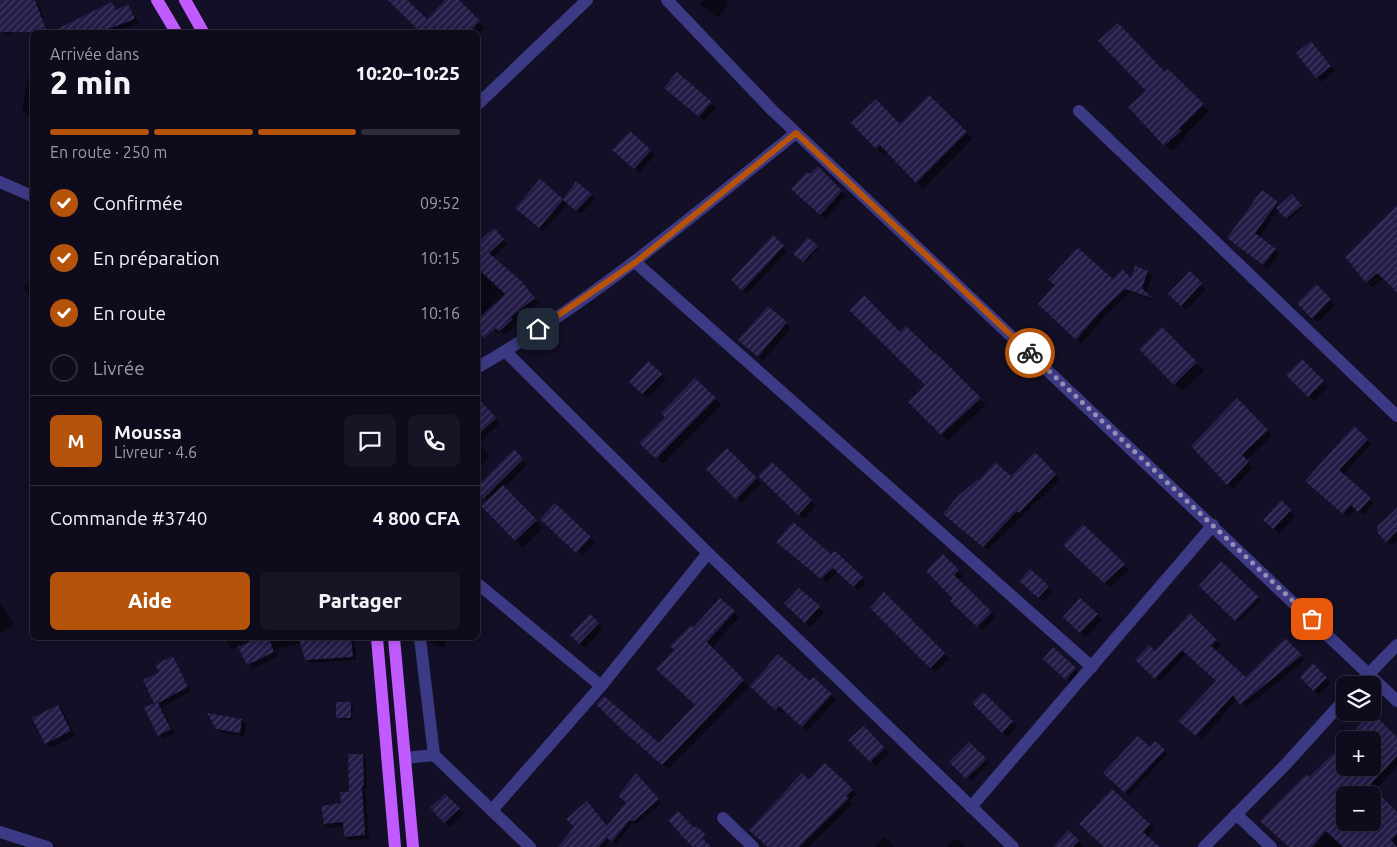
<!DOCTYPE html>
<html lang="fr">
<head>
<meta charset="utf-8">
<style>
  body { margin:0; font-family:Ubuntu,sans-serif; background:#171425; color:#f1f3f6; height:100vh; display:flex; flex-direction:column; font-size:19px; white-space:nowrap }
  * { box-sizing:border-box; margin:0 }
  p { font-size:16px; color:#9b9ba3 }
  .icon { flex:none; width:28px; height:28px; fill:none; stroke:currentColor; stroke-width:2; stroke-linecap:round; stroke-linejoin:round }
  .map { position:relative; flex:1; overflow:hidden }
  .details { position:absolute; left:30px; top:30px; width:450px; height:610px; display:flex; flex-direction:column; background:#0e0b1c; border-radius:8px; box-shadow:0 2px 8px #0003,0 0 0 1px #2e2b3b }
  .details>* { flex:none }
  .buttons { position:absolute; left:1336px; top:676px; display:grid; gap:10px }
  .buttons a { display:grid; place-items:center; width:45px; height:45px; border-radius:8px; background:#0e0b1c; box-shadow:0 2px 8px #0003,0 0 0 1px #2e2b3b; font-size:25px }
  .pin { position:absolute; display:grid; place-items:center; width:42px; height:42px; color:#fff; margin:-21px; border-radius:10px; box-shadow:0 2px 8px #0006 }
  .courier { position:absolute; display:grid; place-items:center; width:50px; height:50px; margin:-25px; border:4px solid #b45309; border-radius:50%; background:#fff; color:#222; box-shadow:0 1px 6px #0007 }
  .headline em { font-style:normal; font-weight:800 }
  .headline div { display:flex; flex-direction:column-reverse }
  .headline { display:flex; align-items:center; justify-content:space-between; height:85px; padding:0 20px }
  h1 { font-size:32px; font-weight:800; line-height:38px }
  .bar { display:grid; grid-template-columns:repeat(4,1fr); gap:8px 5px; align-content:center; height:60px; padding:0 20px }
  .bar i { height:6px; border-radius:4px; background:#2e2b3b }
  .bar .active { background:#b45309 }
  .bar p { grid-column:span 4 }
  .line { display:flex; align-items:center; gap:12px; padding:0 20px; border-top:1px solid #2e2b3b }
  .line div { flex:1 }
  .round { display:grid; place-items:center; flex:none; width:52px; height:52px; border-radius:8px; background:#171425 }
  ol { padding:0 20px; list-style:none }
  li { display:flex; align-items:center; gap:15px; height:55px }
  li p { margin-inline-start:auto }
  li .icon { padding:5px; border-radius:50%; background:#b45309; color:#fff; stroke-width:4 }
  li:last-child { color:#9b9ba3 }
  li i { width:28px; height:28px; border:2px solid #2e2b3b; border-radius:50% }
  .action { display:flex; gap:10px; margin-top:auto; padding:10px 20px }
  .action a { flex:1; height:58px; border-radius:8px; background:#b45309; color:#fff; font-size:20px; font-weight:800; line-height:58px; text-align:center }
  .action a+a { background:#171425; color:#f1f3f6 }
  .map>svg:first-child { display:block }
</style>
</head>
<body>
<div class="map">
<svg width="1397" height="847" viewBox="0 0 1397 847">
  <defs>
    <pattern id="building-hatch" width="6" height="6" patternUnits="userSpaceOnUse" patternTransform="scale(1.25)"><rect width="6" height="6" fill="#241b47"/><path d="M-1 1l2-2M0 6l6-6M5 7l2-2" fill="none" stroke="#433b63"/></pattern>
  </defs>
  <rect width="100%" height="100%" fill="#130f26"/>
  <g fill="#0007" fill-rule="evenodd">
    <path d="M14,0H37L45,19L6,35L0,28V5Z"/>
    <path d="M390,0H406L427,21L447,0H457L485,28L478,36V32H412L417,27Z"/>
    <path d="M703,0H724L728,5L718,18L700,4Z"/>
    <path d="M112,4L118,11L128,6L139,23L115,32H54Z"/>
    <path d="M1311,42L1335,71L1321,82L1317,77Z"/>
    <path d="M1168,70L1209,111L1184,136L1186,138L1171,151L1130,107Z"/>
    <path d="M29,74L32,75V116L27,115L22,110Z"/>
    <path d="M677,74L716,108L704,121L670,92Z"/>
    <path d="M929,96L972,139L923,189L888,151L884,155L853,123L900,126Z"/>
    <path d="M650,151L655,155L639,173L619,155Z"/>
    <path d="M818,168L846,196L825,219L797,193Z"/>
    <path d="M541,181L563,201L576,183L595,199L581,214L568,203L543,231L521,212Z"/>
    <path d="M1291,196L1303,208L1289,220L1279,209L1259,238L1279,254L1268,269L1233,242L1277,203L1280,206Z"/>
    <path d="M1397,214V290L1384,278L1372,287L1367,282Z"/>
    <path d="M494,230L507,244L493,258L527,289L538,303L515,322L516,324L504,335L501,332L498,334L478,313V246Z"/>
    <path d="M773,237L787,251L747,294L732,280Z"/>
    <path d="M808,239L819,248L805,263L795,254Z"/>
    <path d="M1148,272L1152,276L1146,294L1152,300L1130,292L1105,316L1081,344L1039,304L1113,281L1132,280Z"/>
    <path d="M1190,273L1206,289L1186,310L1169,294Z"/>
    <path d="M32,282V301L24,287Z"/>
    <path d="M1316,286L1335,305L1318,322L1298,303Z"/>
    <path d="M768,308L791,328L763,361L745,345Z"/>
    <path d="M906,327L986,405L948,440L909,402L927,385L900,333Z"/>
    <path d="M1162,329L1204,371L1182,391L1141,349Z"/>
    <path d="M1302,361L1328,387L1314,401L1288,375Z"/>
    <path d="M648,363L666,380L648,398L630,381Z"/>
    <path d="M695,380L721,405L663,464L641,443L666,417Z"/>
    <path d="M1237,399L1272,436L1246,460L1253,467L1233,489L1192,446Z"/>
    <path d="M480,403L500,423L481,441L478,438V406Z"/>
    <path d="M1354,428L1371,444L1343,475L1374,503L1363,515L1356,508L1348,517L1310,484Z"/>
    <path d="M478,442L490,456L482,464L478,459Z"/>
    <path d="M727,450L761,484L742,503L708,469Z"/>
    <path d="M514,451L527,464L504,488L543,528L523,548L483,506L488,501L478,491V488Z"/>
    <path d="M1035,454L1060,479L988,550L949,518L1011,477Z"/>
    <path d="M772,463L816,506L804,519L759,476Z"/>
    <path d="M1281,502L1295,516L1279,533L1265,520Z"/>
    <path d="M555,505L595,543L582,556L542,519Z"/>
    <path d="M1397,509V541L1392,546L1376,529Z"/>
    <path d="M1083,526L1129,570L1110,587L1065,545Z"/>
    <path d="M782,547L832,556L835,552L866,583L858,591L838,571L827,583Z"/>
    <path d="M943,556L963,576L958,581L996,617L982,631L952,601L955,599Z"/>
    <path d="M1221,563L1261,600L1238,622L1201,586Z"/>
    <path d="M1030,570L1053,592L1044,602L1026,586Z"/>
    <path d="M799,589L824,612L811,627L791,609Z"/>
    <path d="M884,594L949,659L935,672L871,608Z"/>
    <path d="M1081,600L1102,620L1086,637L1064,617Z"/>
    <path d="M0,602L14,625L0,634Z"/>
    <path d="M734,612L739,617L712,648L749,686L668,769L628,735L659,745L696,705L675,650L694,630Z"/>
    <path d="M590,615L603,629L585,648L571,635Z"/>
    <path d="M1190,615L1221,645L1215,651L1246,679L1285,640L1305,660L1246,708L1237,699L1202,740L1184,725L1217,681L1187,653L1160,682L1137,660L1155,652Z"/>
    <path d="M224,638H355L356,660L311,663L306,659L302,643L275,649L278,656L253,669L239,645L232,649Z"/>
    <path d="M429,638H445V647L434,646Z"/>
    <path d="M1053,649L1080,674L1072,684L1049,664Z"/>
    <path d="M173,658L191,691L162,707L174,733L163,739L159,735L155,704L161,673Z"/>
    <path d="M1313,665L1331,683L1319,695L1302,677Z"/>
    <path d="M813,679L836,700L807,731L785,710L781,713L752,686L810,683Z"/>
    <path d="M983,694L1017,727L1008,737L974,703Z"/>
    <path d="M351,703L353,705L352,720L340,719L337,717Z"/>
    <path d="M58,706L63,711L75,736L50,748L46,743Z"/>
    <path d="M242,720L246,724L244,736L221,733L217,729Z"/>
    <path d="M864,727L889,753L876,766L850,740Z"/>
    <path d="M1397,738V766L1374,791L1397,814V847H1291L1309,778L1345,762V768L1352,769L1372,768V740H1369ZM1345,795H1372V822H1345Z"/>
    <path d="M1155,743L1167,754L1129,795L1104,773L1150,748Z"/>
    <path d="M969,744L989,763L971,781L951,762Z"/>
    <path d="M362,755L366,759L367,788H365L369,839L349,840L345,836L344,826L329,828L325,824L350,793Z"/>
    <path d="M825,764L857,794L850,801L853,804L808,847H769L809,781Z"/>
    <path d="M639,778L661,803L637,824L632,823L616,844L610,840L605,847H559L576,827H608L627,802Z"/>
    <path d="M1112,791L1154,829L1147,837L1158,847H1105Z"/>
    <path d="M445,795L464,814L450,827L432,808Z"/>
    <path d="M885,837L894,847H874Z"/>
    <path d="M956,838L965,847H947Z"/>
    <path d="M1078,841L1083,845L1082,847H1055Z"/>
  </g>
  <g fill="url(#building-hatch)" fill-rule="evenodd">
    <path d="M0,0H35L47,32H0Z"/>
    <path d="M388,0H407L427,19L445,0H459L480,21L469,32H413L417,29Z"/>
    <path d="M112,2L116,10L128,4L135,19L100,32H51Z"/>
    <path d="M1118,23L1165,72L1168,69L1204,104L1179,129L1181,131L1164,146L1128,107L1146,91L1098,41Z"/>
    <path d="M1311,41L1331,66L1316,78L1296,53Z"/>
    <path d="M677,72L712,102L699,117L664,88Z"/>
    <path d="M929,95L967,132L916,183L880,145L876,149L851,123L876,99L900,124Z"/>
    <path d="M630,131L651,150L634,169L612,150Z"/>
    <path d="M818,166L842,191L820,215L791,189L807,172L810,174Z"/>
    <path d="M540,179L563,199L576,181L592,194L576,211L563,200L539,228L515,208Z"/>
    <path d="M1262,190L1278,202L1255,233L1276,249L1263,265L1227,238Z"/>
    <path d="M1292,194L1302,205L1286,219L1276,208Z"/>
    <path d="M1397,205V292L1377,273L1366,283L1345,257Z"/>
    <path d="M494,228L504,239L489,253L522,282L535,298L511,317L513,319L499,332L496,328L484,338L478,330V319L505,294L478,269V242Z"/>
    <path d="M773,235L784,246L742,291L731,280Z"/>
    <path d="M808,237L818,246L803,262L793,254Z"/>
    <path d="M1078,248L1113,279L1122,269L1131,278L1135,266L1148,271L1142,288L1152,298L1125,289L1100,312L1076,340L1038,304L1055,285L1048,280Z"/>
    <path d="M1190,271L1202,283L1181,306L1168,294Z"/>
    <path d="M1316,284L1331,299L1312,319L1297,303Z"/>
    <path d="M864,295L900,332L906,326L935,354L936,353L981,398L941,435L908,402L925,385L849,310Z"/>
    <path d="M768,306L787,322L758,357L738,340Z"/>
    <path d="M1162,327L1197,362L1174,385L1139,349Z"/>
    <path d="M1302,359L1324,381L1308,397L1286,375Z"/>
    <path d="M648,361L662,374L642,394L629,382Z"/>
    <path d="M695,378L716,398L656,459L639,443L665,417L661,413Z"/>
    <path d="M478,398L496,418L478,435Z"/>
    <path d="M1237,398L1268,430L1242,455L1249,461L1227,485L1191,446Z"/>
    <path d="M1354,426L1368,439L1339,470L1371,498L1358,512L1351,505L1343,514L1305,481Z"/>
    <path d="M727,448L757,478L736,500L706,469Z"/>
    <path d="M514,449L523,459L483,499L478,493V486Z"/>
    <path d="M1035,452L1056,474L1019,513L1017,511L983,547L943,514L956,498L978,479L979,480L995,462L1011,476Z"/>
    <path d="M772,462L812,500L798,515L758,476Z"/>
    <path d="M503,485L537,520L515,541L481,506Z"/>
    <path d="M1281,500L1291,510L1273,529L1263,520Z"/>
    <path d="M555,503L591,537L576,553L540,519Z"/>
    <path d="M1397,508V531L1386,542L1377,532V527Z"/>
    <path d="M793,522L831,554L835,551L863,577L853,587L833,568L821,579L776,542Z"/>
    <path d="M1083,524L1125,564L1104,583L1063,545Z"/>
    <path d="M943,554L959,570L954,575L992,612L977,627L950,601L953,599L926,571Z"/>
    <path d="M1221,561L1259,597L1235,621L1199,586Z"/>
    <path d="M1030,569L1049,586L1038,598L1019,581Z"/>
    <path d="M799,588L820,606L805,623L784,604Z"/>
    <path d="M884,592L945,653L930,668L870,608Z"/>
    <path d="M720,598L735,611L707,642L744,680L662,765L621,729L596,704L604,696L659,743L695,705L656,669L674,650L670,646L691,625L693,628Z"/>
    <path d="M1080,598L1098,614L1080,633L1063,617Z"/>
    <path d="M1190,613L1217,640L1211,646L1246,677L1285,638L1302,655L1240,705L1233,695L1196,736L1178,721L1216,681L1182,650L1155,679L1135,660L1149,645L1155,651Z"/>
    <path d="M590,614L599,623L579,644L570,635Z"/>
    <path d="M258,638H269L274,652L247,665L238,647Z"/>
    <path d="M299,638H351L353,657L305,660Z"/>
    <path d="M1053,647L1076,668L1066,680L1043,659Z"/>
    <path d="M778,654L810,681L813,677L832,694L802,727L779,706L775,710L750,686Z"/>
    <path d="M173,656L188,687L158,703L171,729L158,736L144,708L154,703L143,680L159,672L155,665Z"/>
    <path d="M1313,663L1327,678L1313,691L1300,677Z"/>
    <path d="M983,692L1013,721L1002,733L972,703Z"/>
    <rect x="336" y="702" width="15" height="16"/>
    <path d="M58,705L71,731L45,744L32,718Z"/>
    <path d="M1371,712L1397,737V756L1370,785L1397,812V834L1391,840L1397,847H1343L1326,831L1312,847H1289L1260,821L1306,774L1309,777L1336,751L1345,760V768H1372V740H1368L1356,729ZM1345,795H1372V822H1345Z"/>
    <path d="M207,713L242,719L240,733L216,729Z"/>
    <path d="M864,726L885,748L870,762L848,740Z"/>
    <path d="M1138,736L1150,747L1155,741L1165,750L1125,793L1103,773Z"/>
    <path d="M969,742L987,759L966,779L949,762Z"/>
    <path d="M348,754H363L364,785H362L365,835L344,837L343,822L324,824L321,806L341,803L340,792H349Z"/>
    <path d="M825,763L853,789L846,796L849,798L799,847H768L749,830L802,773L809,780Z"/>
    <path d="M636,773L659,799L634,821H629L612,842L607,838L599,847H558L574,827L566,819L587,801L607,826L626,802L618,796Z"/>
    <path d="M1112,789L1150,824L1143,832L1160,847H1104L1079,824Z"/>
    <path d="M445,794L460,808L444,823L430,808Z"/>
    <path d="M678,811L693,827H698L706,835L702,838L711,847H693L683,837L668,820Z"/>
    <path d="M1068,830L1079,840L1073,847H1053Z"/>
  </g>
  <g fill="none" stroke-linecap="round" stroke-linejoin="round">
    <g stroke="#3d3a85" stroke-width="12">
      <path d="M667,0L772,110L1397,701"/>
      <path d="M478,104L587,0"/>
      <path d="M1079,111L1397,416"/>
      <path d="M0,182L32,196"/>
      <path d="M635,262L1092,667"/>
      <path d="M478,367C592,302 693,215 796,133"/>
      <path d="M708,553L1013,847"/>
      <path d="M478,584L601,686"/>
      <path d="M420,638L434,755"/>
      <path d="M1358,685L1397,645"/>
      <path d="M405,758L434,755L530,847"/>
      <path d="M971,807L1213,525"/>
      <path d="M493,809L601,686L708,553L505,351"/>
      <path d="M1236,814L1271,847"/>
      <path d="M723,818L753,847"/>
      <path d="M0,832L47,847"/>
      <path d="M1204,847L1286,764L1345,699"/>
    </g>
    <g stroke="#c25bff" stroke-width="12">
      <path d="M157,0L176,32"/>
      <path d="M185,0L203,32"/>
      <path d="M377,638L395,847"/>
      <path d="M394,638L413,847"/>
    </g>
  </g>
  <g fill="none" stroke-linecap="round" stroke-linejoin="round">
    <path stroke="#948fb3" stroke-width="5" stroke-dasharray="0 9" d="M1030,353L1312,619"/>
    <path stroke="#b45309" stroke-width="6" d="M538,329L636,262L796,133L1030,353"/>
  </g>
</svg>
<div class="buttons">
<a><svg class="icon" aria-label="layers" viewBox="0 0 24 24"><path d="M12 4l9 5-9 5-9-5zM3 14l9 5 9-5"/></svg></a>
<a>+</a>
<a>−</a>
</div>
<div class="pin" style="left:1312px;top:619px;background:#ea580c"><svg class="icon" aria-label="bag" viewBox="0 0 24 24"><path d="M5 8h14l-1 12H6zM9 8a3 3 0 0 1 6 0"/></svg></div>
<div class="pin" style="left:538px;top:329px;background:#1f2937"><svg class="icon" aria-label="home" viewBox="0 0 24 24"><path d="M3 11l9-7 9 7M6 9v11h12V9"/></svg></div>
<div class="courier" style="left:1030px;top:353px"><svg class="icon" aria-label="bike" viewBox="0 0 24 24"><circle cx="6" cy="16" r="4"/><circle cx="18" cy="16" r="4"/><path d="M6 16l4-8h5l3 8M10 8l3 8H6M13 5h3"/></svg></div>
<section class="details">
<div class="headline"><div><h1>2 min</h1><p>Arrivée dans</p></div><em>10:20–10:25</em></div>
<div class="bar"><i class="active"></i><i class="active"></i><i class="active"></i><i></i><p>En route · 250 m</p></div>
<ol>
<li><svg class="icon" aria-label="check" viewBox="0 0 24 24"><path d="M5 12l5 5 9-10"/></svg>Confirmée<p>09:52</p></li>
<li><svg class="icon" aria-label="check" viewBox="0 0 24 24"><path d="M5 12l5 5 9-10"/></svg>En préparation<p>10:15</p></li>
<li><svg class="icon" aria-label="check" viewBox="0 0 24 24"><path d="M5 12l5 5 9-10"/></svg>En route<p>10:16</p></li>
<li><i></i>Livrée</li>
</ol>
<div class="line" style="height:90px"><b class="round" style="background:#b45309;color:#fff">M</b><div><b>Moussa</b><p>Livreur · 4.6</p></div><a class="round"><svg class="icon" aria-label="chat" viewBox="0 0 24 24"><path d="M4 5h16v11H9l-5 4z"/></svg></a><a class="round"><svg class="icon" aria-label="phone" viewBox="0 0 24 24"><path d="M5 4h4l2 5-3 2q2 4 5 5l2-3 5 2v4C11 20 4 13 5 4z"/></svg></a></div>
<div class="line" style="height:65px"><div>Commande #3740</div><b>4 800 CFA</b></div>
<div class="action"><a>Aide</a><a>Partager</a></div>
</section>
</div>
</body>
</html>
